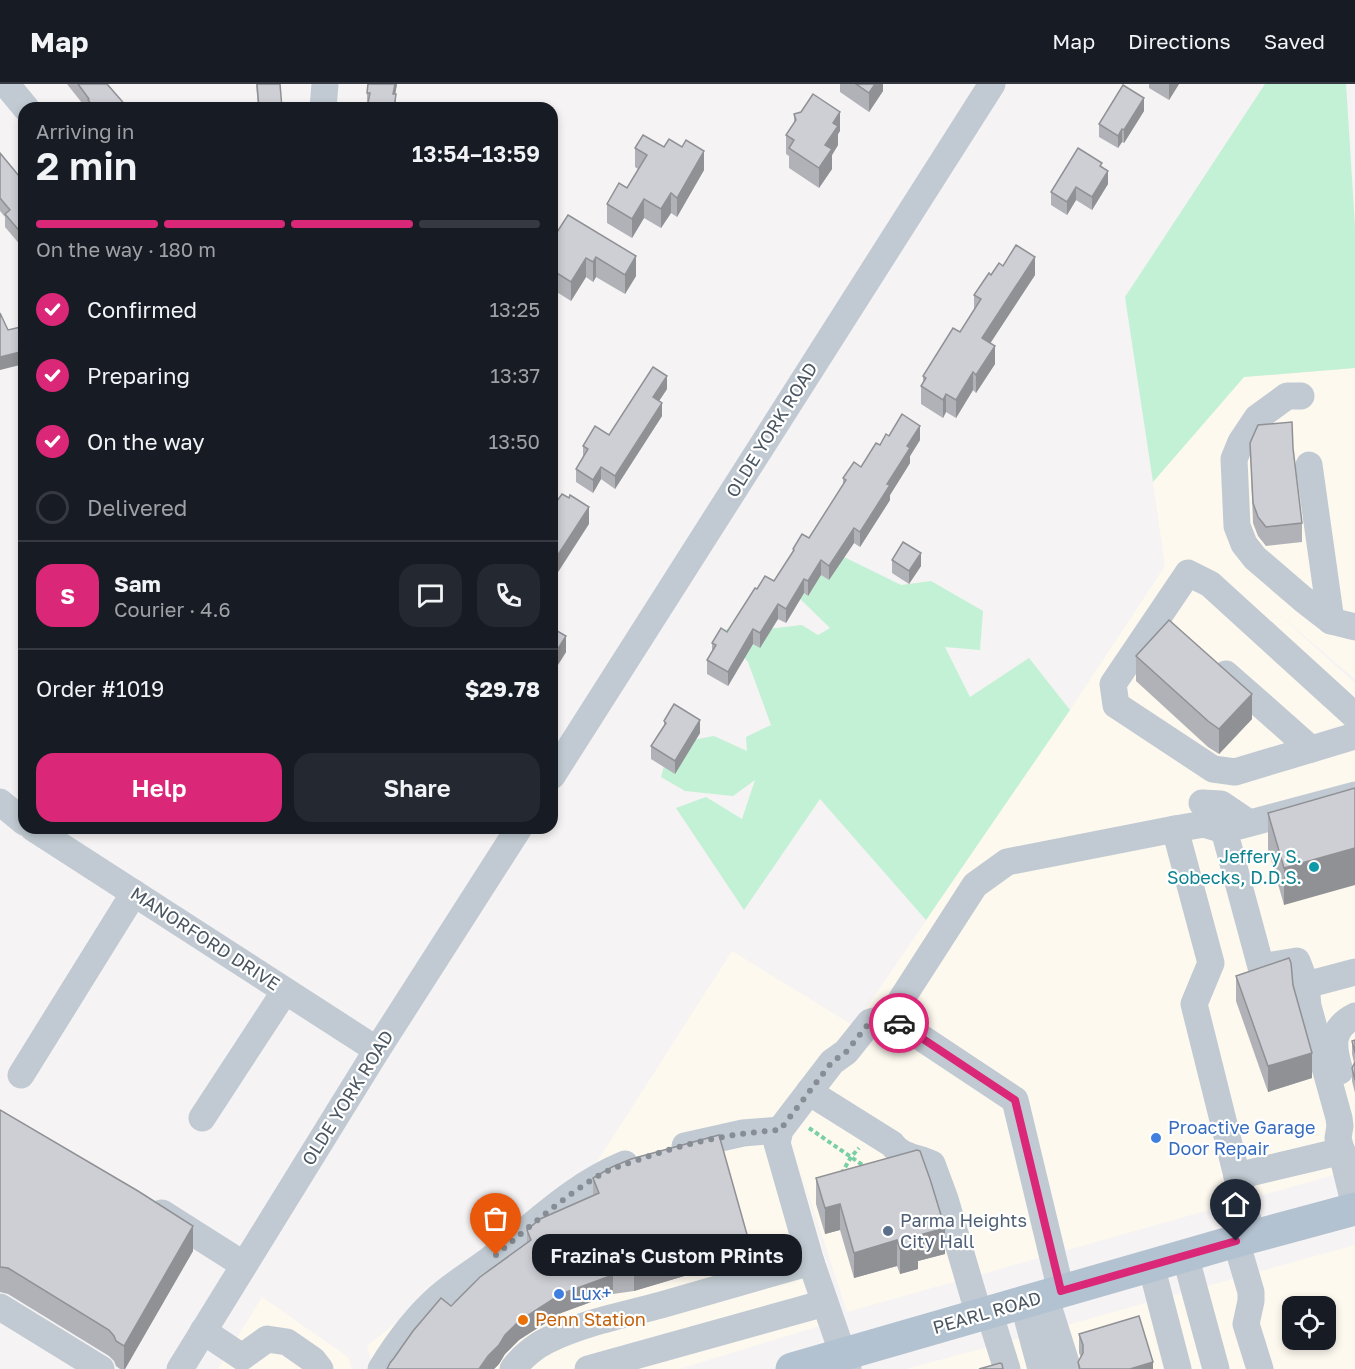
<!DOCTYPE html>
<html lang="en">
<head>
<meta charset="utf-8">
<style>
  body { margin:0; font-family:"Golos Text",sans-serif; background:#242831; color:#f1f3f6; height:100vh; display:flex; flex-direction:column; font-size:22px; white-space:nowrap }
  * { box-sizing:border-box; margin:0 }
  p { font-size:20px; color:#9ea1a6 }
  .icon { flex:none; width:33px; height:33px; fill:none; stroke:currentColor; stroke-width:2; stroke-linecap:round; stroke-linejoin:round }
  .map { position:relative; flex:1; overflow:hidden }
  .panel { position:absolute; left:18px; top:18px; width:540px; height:732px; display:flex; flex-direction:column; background:#171b24; border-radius:18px; box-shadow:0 3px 9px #0003 }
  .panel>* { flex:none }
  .controls { position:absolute; left:1282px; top:1212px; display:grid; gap:12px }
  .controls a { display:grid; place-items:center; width:54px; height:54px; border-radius:12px; background:#171b24; box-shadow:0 3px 9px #0003; font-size:30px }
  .pin { position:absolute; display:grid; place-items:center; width:51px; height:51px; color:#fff; margin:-62px -26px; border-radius:50% 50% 50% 0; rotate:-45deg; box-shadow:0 0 6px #0007 }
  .pin .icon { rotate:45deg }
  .courier { position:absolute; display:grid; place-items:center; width:60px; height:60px; margin:-30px; border:4px solid #db2777; border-radius:50%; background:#fff; color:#222; box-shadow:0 2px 8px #0007 }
  .bubble { position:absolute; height:42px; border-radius:18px; background:#171b24; box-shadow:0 3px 9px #0003; font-size:20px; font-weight:600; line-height:42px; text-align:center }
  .headline em { font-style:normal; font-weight:600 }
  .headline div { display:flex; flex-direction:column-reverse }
  .headline { display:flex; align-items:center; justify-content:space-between; height:102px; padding:0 18px }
  h1 { font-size:39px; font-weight:600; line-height:45px }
  .bar { display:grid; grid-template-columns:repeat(4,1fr); gap:9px 6px; align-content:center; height:72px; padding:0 18px }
  .bar i { height:8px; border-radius:4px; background:#363941 }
  .bar .on { background:#db2777 }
  .bar p { grid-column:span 4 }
  .line { display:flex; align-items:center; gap:15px; padding:0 18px; border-top:2px solid #363941 }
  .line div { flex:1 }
  .round { display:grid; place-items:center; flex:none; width:63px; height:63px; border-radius:18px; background:#242831 }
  ol { padding:0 18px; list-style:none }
  li { display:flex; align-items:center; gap:18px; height:66px }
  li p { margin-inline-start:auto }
  li .icon { padding:6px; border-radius:50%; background:#db2777; color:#fff; stroke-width:4 }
  li:last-child { color:#9ea1a6 }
  li i { width:33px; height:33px; border:3px solid #363941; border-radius:50% }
  .button { display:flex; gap:12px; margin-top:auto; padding:12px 18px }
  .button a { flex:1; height:69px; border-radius:18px; background:#db2777; color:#fff; font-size:24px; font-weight:600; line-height:69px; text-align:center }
  .button a+a { background:#242831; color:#f1f3f6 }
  header { display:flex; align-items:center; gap:36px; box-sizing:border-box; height:84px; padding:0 30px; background:#171b24; border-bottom:2px solid #363941 }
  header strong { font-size:28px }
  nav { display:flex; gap:33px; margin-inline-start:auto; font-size:21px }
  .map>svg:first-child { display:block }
</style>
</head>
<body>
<header>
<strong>Map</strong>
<nav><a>Map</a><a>Directions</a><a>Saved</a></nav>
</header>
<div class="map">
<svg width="1355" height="1285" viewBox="0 0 1355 1285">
  <rect width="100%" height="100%" fill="#f5f3f3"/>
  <g fill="#fdf9ef" fill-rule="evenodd">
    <path d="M1355,284V595L1268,521L1355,599V1085L847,1228L799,1081L842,1235L679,1285H374L367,1262L597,1078L732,867L854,942L1070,626L1165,482L1153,398L1244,293Z"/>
    <path d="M1355,1161V1285H906L973,1267ZM1293,1222H1326V1256H1293Z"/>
    <path d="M262,1213L348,1273L352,1285H218Z"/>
  </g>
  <g fill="#c3f1d5">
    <path d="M1265,0H1346L1355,142V284L1244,293L1153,398L1125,213Z"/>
    <path d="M836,469L901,501L931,497L983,527L980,566L945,563L970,613L1029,574L1070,626L926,836L820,715L744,826L676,724L706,713L742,735L755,696L733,712L685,707L661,693L670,660L714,652L747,667L746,653L771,641L748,578L721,545H767L802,541L818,551L830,544L792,507L794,503L808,512L821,491L830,496Z"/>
  </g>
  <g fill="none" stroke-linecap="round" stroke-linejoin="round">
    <g stroke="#7ad0a6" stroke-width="4" stroke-dasharray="4.5 3" stroke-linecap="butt">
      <path d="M809,1044L867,1084"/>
      <path d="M844,1090L843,1087L851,1073L859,1064"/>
    </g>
    <g stroke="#c1cad2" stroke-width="27">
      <path d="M6,0L26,24"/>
      <path d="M323,24L325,0"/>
      <path d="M1301,312H1287L1257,334L1241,358L1234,375L1237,442L1244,460L1255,474L1304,516L1331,537L1355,543"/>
      <path d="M1309,381L1331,537"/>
      <path d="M1226,590L1311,665"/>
      <path d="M1355,632L1210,500L1188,489L1113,600L1116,621L1213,685L1235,688L1355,652"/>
      <path d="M552,692L992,0"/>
      <path d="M1355,711L1224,746L1261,883L1297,877L1306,901L1355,888"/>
      <path d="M0,718L24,738"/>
      <path d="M1202,719L1221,720L1249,739"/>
      <path d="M33,744L377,966"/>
      <path d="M1175,745L1204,740L1224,746"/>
      <path d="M1306,901L1308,922L1339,1034L1340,1042L1338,1054L1355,1122"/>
      <path d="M1340,987C1333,964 1329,945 1355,932"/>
      <path d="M21,991L134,809"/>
      <path d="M809,1008L892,1060C902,1074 918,1073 932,1080L945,1115L979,1231"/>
      <path d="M202,1034L285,907"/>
      <path d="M685,1062L743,1049L780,1046"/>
      <path d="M1237,1092L1342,1067"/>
      <path d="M162,1129L244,1181"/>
      <path d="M1236,1157L1251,1208V1217L1246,1240L1260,1285"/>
      <path d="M1185,1171L1216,1285"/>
      <path d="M1151,1181L1178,1285"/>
      <path d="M1061,1207L1015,1016L890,933L975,801L1007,778L1175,745L1211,879L1194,920L1252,1152"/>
      <path d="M1045,1212L1068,1285"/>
      <path d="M1023,1218L1041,1285"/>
      <path d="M0,1223L101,1285"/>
      <path d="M989,1228L1007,1285"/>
      <path d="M203,1247L242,1273L267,1255L287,1258L313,1276L320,1285"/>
      <path d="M180,1285L377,966L519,744"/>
      <path d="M381,1285C397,1259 415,1234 439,1213C457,1197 479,1185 498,1169C539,1136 576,1100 625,1080"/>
      <path d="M513,1285C521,1274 535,1262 548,1256C583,1239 623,1231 661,1221C711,1207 761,1192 811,1178"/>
      <path d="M588,1285L825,1219"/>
      <path d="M848,1285L811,1178L777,1059L780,1046L832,978L846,968L870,938L890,933"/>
    </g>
    <path stroke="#b3c2d1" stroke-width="33" d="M792,1285L1236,1157L1355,1125"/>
  </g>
  <g fill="#b0b2b7">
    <path d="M67,0H107L128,24H86Z"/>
    <path d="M256,0H280L282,24H258Z"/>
    <path d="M368,0H397L395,10H396V24H367V9Z"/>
    <path d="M840,0H883V7L869,28L840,8Z"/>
    <path d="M1149,0H1179L1169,16L1149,4Z"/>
    <path d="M1144,27L1124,59L1122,58L1118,64L1099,53V40Z"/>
    <path d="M794,30L840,47L838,50V61L832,71V85L819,104L789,84V72L786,70V51L794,39Z"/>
    <path d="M664,63L704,86L677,133L671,129L661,144L644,134L632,154L607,139V120L627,104L638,85L635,83V64Z"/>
    <path d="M0,69L24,98V161L22,163L5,143V133L0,127Z"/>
    <path d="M1102,83L1108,100L1092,126L1076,116L1067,131L1051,121V108Z"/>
    <path d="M568,131L636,192L625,210L596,193L593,198L586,193L571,217L552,205V156Z"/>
    <path d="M1003,182L1035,191L990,259L995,280L976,309L973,306L956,334L946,328L943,334L921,320V302L923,298V292L960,248L974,225V211L991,191Z"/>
    <path d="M667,305L659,317L662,332L615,405L601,395L593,409L576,398V385L583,374V362L609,351Z"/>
    <path d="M889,352L920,356L910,372V379L890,411V416L860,463L854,459L829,496L821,491L808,512L804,509L786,539L778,535L760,564L753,560L728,602L707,590V576L712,568V559L727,548L757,505L774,497L793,468V465L809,454L843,401V394L861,383L880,361Z"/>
    <path d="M1250,359L1293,364L1302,439V458L1266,462L1258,452L1253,439Z"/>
    <path d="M892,476L921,482L909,500L892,489Z"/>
    <path d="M552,544L566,568L556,584L553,583L552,585Z"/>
    <path d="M1136,572L1252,635L1219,670L1208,663L1136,597Z"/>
    <path d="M664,637L700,649L675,690L651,675V662L664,642Z"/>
    <path d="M1355,704L1284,821L1268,765V729Z"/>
    <path d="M1236,892L1293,901L1312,994L1268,1008L1236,917Z"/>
    <path d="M1355,956V1009L1352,997V984L1354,979L1352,970V957Z"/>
    <path d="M0,1026L193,1167L125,1285H120L116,1282L114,1277L109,1272L8,1210L0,1208Z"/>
    <path d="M593,1094L748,1173L634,1207L613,1210L561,1229L519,1256L505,1270L499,1280L494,1285H387L451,1222L527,1158V1146L593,1112Z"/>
    <path d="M816,1094L945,1170L918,1177V1185L900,1190L897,1182L854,1194L840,1146L825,1150L816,1120Z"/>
    <path d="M1079,1250L1153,1285H1078V1278L1081,1273L1079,1269Z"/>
  </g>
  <g fill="#909195">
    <path d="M395,0H397L393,23V10Z"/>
    <path d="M875,0H883V7L869,28V9Z"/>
    <path d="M1169,0H1179L1169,16Z"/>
    <path d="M1144,14V27L1124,59V46Z"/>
    <path d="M840,28V47L838,50V61L832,71V85L819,104V84L825,61L833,39Z"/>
    <path d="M1122,45V58L1118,64V52Z"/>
    <path d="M704,67V86L677,133V114Z"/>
    <path d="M1108,87V100L1092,126V113Z"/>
    <path d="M1076,103V116L1067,131V118Z"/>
    <path d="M671,109V129L661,144V125Z"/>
    <path d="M644,115V134L632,154V135Z"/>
    <path d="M24,148V161L22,163V150Z"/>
    <path d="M636,172V192L625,210V191Z"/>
    <path d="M596,173V193L593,198V178Z"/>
    <path d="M1035,173V191L982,272V254Z"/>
    <path d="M586,174V193L571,217V198Z"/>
    <path d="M995,262V280L976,309V291Z"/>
    <path d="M24,267V280L0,286V273Z"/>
    <path d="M973,288V306L956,334V316Z"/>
    <path d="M667,292V305L653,326V313Z"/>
    <path d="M946,310V328L943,334V316Z"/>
    <path d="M662,319V332L615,405V392Z"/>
    <path d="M920,342V356L910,372V379L890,411V416L860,463V448L887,400L907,362Z"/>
    <path d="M601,383V395L593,409V396Z"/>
    <path d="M589,423V440L553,496L552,506V480Z"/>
    <path d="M854,444V459L829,496V482Z"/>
    <path d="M921,469V482L909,500V487Z"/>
    <path d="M821,476V491L808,512V497Z"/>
    <path d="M804,495V509L786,539V525Z"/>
    <path d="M778,520V535L760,564V549Z"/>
    <path d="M753,545V560L728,602V588Z"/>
    <path d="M566,552V568L556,584V568Z"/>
    <path d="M553,566V583L552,585V568Z"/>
    <path d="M1252,610V635L1219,670V645Z"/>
    <path d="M700,636V649L675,690V677Z"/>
    <path d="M1355,764V801L1284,821V784Z"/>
    <path d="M1312,969V994L1268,1008V982Z"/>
    <path d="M840,1120V1146L825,1150V1124Z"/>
    <path d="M193,1142V1167L125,1285H124V1262Z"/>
    <path d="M945,1144V1170L918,1177V1185L900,1190V1165L916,1152Z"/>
    <path d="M748,1154V1173L634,1207V1187Z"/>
    <path d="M897,1156V1182L854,1194V1169Z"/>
    <path d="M613,1191V1210L561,1229L519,1256L505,1270L499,1280L494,1285H479L505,1251L519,1237L561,1210Z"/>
    <path d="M1153,1278V1285H1130Z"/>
  </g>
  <g fill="#cdcfd5" stroke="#909195" stroke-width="1.5">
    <path d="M78,0H107L128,24H95L88,16L89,15Z"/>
    <path d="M257,0H280L282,24H259Z"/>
    <path d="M368,0H395L393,10H396L394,24H367L370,9H367Z"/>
    <path d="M856,0H875L869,9Z"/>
    <path d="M1123,1L1144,14L1124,46L1122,45L1118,52L1099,40Z"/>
    <path d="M813,10L840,28L833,39L838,42L825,61L832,65L819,84L789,64L794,56L786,51L796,36L794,30L801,28Z"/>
    <path d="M643,51L664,63L669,55L682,63L686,56L704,67L677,114L671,109L661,125L644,115L632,135L607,120L619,99L627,104L647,71L635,64Z"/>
    <path d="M1078,64L1102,79L1100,82L1108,87L1092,113L1076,103L1067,118L1051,108Z"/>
    <path d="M0,69L24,98V148L22,150L5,130L10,126L0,114Z"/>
    <path d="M568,131L636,172L625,191L596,173L593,178L586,174L571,198L552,186V156Z"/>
    <path d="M1016,161L1035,173L982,254L995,262L976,291L973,288L956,316L946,310L943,316L921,302L926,294L923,292L953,244L960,248L981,215L974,211L989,189L991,191L999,179L1003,182Z"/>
    <path d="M0,229L8,246L21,243L24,255V267L0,273Z"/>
    <path d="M653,283L667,292L653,313L662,319L615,392L601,383L593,396L576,385L588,365L583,362L595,342L609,351Z"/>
    <path d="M902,330L920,342L907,362L910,364L887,400L890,401L860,448L854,444L829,482L821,476L808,497L804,495L786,525L778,520L760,549L753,545L728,588L707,576L716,561L712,559L721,544L727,548L755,504L757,505L765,492L774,497L794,466L793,465L802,450L809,454L846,396L843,394L854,378L861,383L876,359L880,361L886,350L889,352Z"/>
    <path d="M1292,338L1293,364L1302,439L1266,443L1258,433L1253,419L1250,359L1258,341Z"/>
    <path d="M562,410L569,414L570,411L589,423L552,480V424Z"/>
    <path d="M903,458L921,469L909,487L892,476Z"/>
    <path d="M1169,536L1252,610L1219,645L1208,637L1136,572Z"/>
    <path d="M552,544L566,552L556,568L553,566L552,568Z"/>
    <path d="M674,620L700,636L675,677L651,662L666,639L664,637Z"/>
    <path d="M1355,704V764L1284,784L1268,729Z"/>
    <path d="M1289,874L1291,879L1293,901L1312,969L1268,982L1236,892Z"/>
    <path d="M1355,956V969L1352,957Z"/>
    <path d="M1355,978V996L1352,984Z"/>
    <path d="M0,1026L138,1107L193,1142L124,1262L116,1257L114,1252L109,1246L8,1184L0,1183Z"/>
    <path d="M719,1051L748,1154L634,1187L613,1191L561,1210L519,1237L505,1251L499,1261L488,1272L479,1285H387L390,1279L394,1274L413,1247L441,1214L451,1222L480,1193L531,1156L527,1146L540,1135L599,1109L593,1094L612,1083L631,1075Z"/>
    <path d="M917,1066L920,1067L930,1095L945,1144L916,1152L918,1160L900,1165L897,1156L854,1169L840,1120L825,1124L816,1094Z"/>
    <path d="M1139,1232L1153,1278L1130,1285H1080L1078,1278L1083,1269V1261L1079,1250Z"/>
    <path d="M1000,1279L1002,1280L1003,1285H979Z"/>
  </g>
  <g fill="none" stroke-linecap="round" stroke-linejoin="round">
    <path stroke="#868d94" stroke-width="6" stroke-dasharray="0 10.8" d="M496,1171C529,1143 561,1115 598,1092C611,1084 626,1080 641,1075C685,1059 733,1049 780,1046L832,978L846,968L870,938L890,933L899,939"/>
    <path stroke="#db2777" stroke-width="8" d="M899,939L1015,1016L1061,1207L1236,1157"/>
  </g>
  <circle fill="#0f9aa8" stroke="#fff" stroke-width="2" cx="1314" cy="783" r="6"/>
  <g fill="#3f7fe0" stroke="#fff" stroke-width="2">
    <circle cx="1156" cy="1054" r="6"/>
    <circle cx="559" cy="1210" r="6"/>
  </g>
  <circle fill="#5c6f8a" stroke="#fff" stroke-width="2" cx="888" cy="1147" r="6"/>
  <circle fill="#e8710a" stroke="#fff" stroke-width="2" cx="523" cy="1236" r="6"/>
  <g text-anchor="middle" stroke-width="4.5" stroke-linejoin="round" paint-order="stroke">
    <g font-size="18" fill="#4a5661" stroke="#fff">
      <text transform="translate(772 346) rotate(-58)" y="6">OLDE YORK ROAD</text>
      <text transform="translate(205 855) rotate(33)" y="6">MANORFORD DRIVE</text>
      <text transform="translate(348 1014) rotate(-58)" y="6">OLDE YORK ROAD</text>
      <text transform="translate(987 1229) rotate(-16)" y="6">PEARL ROAD</text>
    </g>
    <g font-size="18" fill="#0d838f" stroke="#fff" text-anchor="end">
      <text x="1302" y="779">Jeffery S.<tspan x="1302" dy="21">Sobecks, D.D.S.</tspan></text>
    </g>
    <g font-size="18" fill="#366cbe" stroke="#fff" text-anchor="start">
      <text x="1168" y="1050">Proactive Garage<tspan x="1168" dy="21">Door Repair</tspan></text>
      <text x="571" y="1216">Lux+</text>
    </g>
    <g font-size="18" fill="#4e5e75" stroke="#fff" text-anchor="start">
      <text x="900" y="1143">Parma Heights<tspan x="900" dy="21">City Hall</tspan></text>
    </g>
    <g font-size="18" fill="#c56008" stroke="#fff" text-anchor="start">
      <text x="535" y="1242">Penn Station</text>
    </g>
  </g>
</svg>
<div class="controls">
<a><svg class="icon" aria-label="locate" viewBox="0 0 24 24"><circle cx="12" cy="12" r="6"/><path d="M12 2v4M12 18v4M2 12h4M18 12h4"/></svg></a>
</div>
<div class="pin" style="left:496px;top:1171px;background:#ea580c"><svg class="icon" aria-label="bag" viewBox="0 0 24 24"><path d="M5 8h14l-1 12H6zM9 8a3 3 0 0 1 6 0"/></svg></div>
<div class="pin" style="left:1236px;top:1157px;background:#1f2937"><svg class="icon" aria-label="home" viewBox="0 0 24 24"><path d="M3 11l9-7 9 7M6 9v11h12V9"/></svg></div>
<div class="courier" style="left:899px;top:939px"><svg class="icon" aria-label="car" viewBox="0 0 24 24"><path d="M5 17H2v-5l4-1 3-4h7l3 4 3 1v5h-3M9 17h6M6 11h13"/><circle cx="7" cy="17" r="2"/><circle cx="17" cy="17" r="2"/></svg></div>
<div class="bubble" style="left:532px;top:1150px;width:270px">Frazina's Custom PRints</div>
<section class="panel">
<div class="headline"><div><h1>2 min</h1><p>Arriving in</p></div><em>13:54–13:59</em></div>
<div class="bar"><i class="on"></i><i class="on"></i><i class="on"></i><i></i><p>On the way · 180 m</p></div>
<ol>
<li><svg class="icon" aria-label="check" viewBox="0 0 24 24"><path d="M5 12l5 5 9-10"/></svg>Confirmed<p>13:25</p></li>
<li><svg class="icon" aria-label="check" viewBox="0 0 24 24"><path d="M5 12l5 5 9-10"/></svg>Preparing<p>13:37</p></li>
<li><svg class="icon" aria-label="check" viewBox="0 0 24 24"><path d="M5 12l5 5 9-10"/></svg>On the way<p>13:50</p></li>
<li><i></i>Delivered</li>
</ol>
<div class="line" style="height:108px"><b class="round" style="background:#db2777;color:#fff">S</b><div><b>Sam</b><p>Courier · 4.6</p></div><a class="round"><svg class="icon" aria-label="chat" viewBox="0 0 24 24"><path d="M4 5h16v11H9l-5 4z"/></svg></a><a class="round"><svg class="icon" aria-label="phone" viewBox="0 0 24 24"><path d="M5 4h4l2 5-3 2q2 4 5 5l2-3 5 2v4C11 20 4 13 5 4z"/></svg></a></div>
<div class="line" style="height:78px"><div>Order #1019</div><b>$29.78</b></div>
<div class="button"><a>Help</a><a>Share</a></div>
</section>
</div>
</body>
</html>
